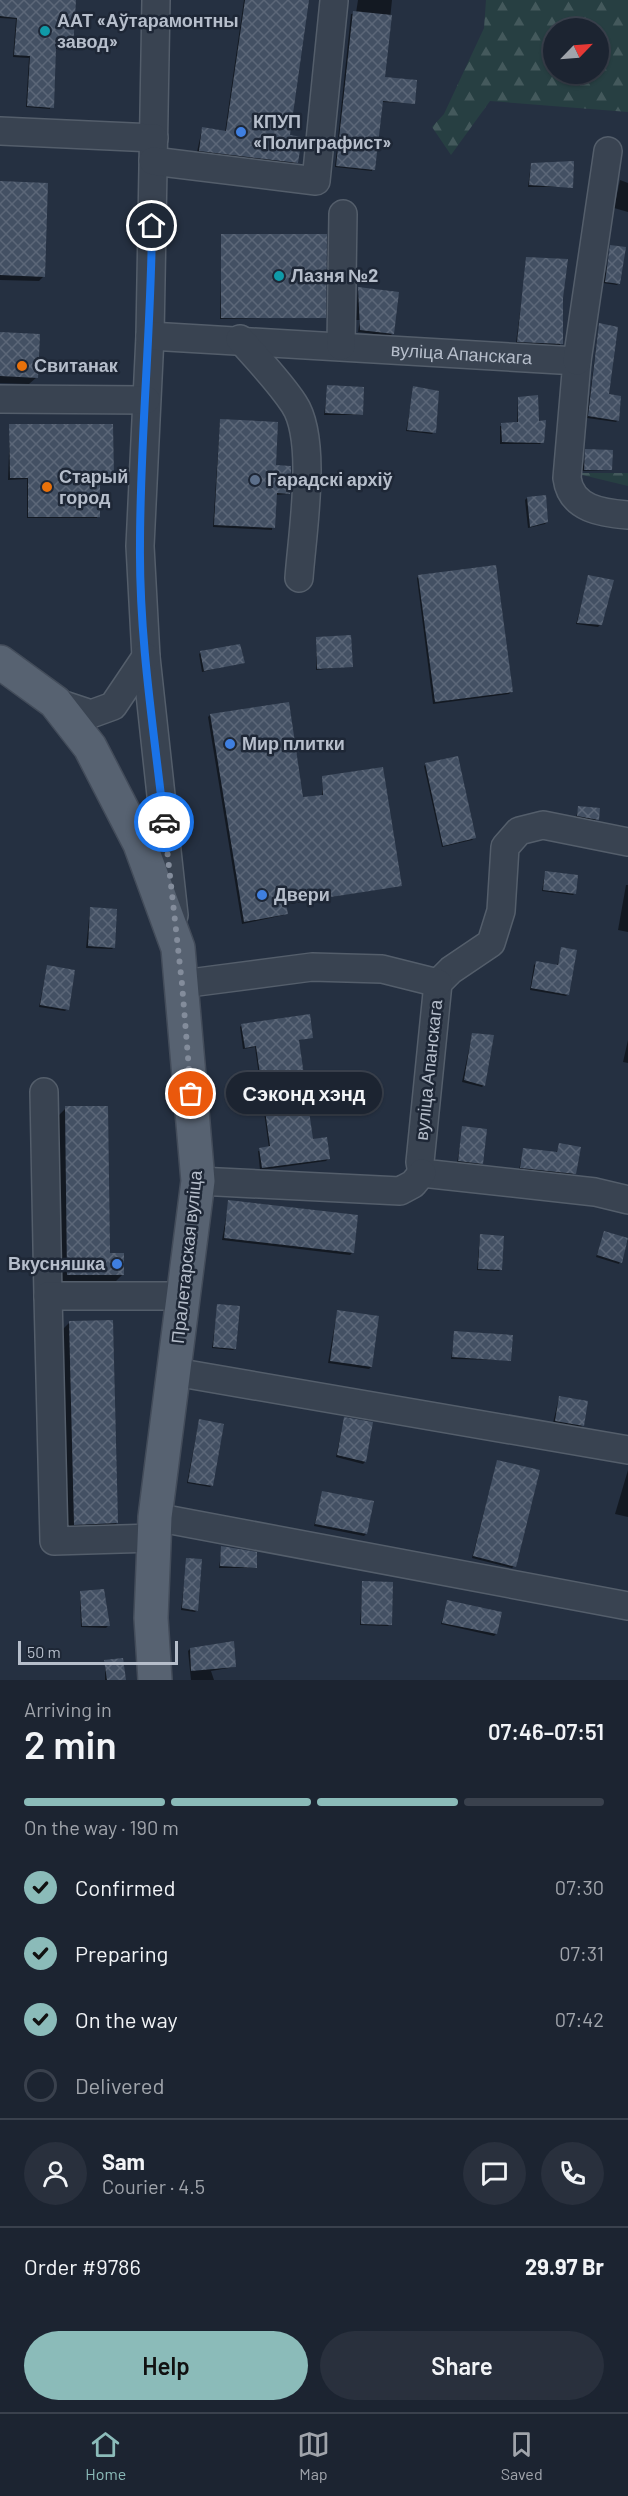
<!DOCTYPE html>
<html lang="en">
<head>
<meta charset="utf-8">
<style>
  body { margin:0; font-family:Barlow,sans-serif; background:#29303d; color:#f1f3f6; height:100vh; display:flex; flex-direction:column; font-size:22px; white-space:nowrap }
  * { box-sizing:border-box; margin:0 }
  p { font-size:20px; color:#a0a4ab }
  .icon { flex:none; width:33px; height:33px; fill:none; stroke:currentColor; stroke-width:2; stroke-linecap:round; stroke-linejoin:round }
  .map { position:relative; height:1680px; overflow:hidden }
  .drawer { display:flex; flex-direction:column; background:#1c2431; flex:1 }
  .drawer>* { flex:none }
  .needle { width:39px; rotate:65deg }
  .fabs { position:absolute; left:543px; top:18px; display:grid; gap:12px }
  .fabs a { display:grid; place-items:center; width:66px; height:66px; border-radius:50%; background:#1c2431; box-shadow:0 2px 4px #0004,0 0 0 2px #3a414d; font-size:30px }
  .scale { position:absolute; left:18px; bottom:15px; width:160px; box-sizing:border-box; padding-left:6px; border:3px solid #b6becb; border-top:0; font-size:16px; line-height:21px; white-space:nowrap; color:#b6becb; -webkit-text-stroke:4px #1e2736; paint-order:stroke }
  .pin { position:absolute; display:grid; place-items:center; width:51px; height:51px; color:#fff; margin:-26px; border:3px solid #fff; border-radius:50%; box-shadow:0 2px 6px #0007 }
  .courier { position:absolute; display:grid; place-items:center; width:60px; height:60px; margin:-30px; border:4px solid #1a73e8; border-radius:50%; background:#fff; color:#222; box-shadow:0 2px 8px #0007 }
  .bubble { position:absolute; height:42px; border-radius:21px; background:#1c2431; box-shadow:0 2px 4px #0004,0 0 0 2px #3a414d; font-size:20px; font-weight:600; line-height:42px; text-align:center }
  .overview em { font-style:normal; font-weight:600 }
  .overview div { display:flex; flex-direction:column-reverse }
  .overview { display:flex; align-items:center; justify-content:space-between; height:102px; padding:0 24px }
  h1 { font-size:39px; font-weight:600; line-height:45px }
  .bar { display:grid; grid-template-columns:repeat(4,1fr); gap:9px 6px; align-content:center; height:72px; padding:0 24px }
  .bar i { height:8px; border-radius:4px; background:#3a414d }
  .bar .selected { background:#8bbbb9 }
  .bar p { grid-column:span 4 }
  .line { display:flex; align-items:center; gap:15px; padding:0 24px; border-top:2px solid #3a414d }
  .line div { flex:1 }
  .round { display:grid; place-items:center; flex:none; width:63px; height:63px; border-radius:32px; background:#29303d }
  ol { padding:0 24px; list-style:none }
  li { display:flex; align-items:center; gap:18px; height:66px }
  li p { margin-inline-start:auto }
  li .icon { padding:6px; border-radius:50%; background:#8bbbb9; color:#111; stroke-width:4 }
  li:last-child { color:#a0a4ab }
  li i { width:33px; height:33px; border:3px solid #3a414d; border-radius:50% }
  .action { display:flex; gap:12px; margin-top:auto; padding:12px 24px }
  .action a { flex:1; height:69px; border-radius:36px; background:#8bbbb9; color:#111; font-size:24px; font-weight:600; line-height:69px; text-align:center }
  .action a+a { background:#29303d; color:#f1f3f6 }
  .tab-bar { display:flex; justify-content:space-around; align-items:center; height:84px; border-top:2px solid #3a414d; background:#1c2431; font-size:16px; color:#a0a4ab }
  .tab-bar a { display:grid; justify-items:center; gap:3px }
  .tab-bar .selected { color:#8bbbb9 }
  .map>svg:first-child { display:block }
</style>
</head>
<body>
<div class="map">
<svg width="628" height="1680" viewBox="0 0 628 1680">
  <defs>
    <pattern id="forest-firs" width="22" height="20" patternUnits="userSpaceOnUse" patternTransform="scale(1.5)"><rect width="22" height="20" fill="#273f42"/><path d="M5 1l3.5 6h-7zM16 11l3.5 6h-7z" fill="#44595c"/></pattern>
    <pattern id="building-cross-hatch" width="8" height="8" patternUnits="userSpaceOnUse" patternTransform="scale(1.5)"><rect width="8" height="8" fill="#435063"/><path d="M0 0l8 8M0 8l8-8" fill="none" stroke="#5c6778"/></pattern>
  </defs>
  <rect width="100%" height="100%" fill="#253041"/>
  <g fill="url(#forest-firs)" fill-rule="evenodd">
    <path d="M486,0H628V112L490,101L451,155L432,127L444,114L484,28ZM598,28V74H554V28Z"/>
    <path d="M574,473H628V486Z"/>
  </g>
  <g fill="#0007">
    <path d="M0,0H75L71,48L55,49L50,109L26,107L29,58L13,57L16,19L0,18Z"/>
    <path d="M244,0H307L288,136L297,162L295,164L197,152L202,129L225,132Z"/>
    <path d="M358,0H392L384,78L413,103L381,102L372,171L335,167L351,14L356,13Z"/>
    <path d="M531,164L571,187H528Z"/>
    <path d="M620,180L628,183V212L614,208Z"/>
    <path d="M0,183L44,276L39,281L0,280Z"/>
    <path d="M222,235L324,317L220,319Z"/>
    <path d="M611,246L619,283L617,285L603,283Z"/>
    <path d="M527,258L561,298L560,346L516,343Z"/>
    <path d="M358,288L392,334L390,336L358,332L360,320H356Z"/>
    <path d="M599,324L607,396L618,420L616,422L587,418Z"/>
    <path d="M0,334L37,377L29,384L0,383Z"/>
    <path d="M328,387L361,415H324Z"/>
    <path d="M414,388L434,432L432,434L406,431Z"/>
    <path d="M518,398L537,423L542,442L540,444H500V426L517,424Z"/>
    <path d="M220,421L274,466L289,494L275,495L272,530L213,527Z"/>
    <path d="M10,425L112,475L99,477L97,518H27V479L8,480Z"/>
    <path d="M586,450L611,470L582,471Z"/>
    <path d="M527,498L547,522L545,524L528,528L525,500Z"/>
    <path d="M419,576L511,692L509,694L433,704L417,578Z"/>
    <path d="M589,576L600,625L598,627L576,624Z"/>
    <path d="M317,638L351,666L316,670Z"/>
    <path d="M201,652L243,662L202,672L199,654Z"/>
    <path d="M210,715L302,798L322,796L323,778L400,885L285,905L284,915L242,924L208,717Z"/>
    <path d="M426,764L474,838L472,840L442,847L424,766Z"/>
    <path d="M579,807L597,819L595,821L576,817Z"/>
    <path d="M545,873L575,893L573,895L542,891Z"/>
    <path d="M626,885H628V932L618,930Z"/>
    <path d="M90,909L114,947L112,949L86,948Z"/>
    <path d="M562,949L568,994L566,996L530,990L534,965L536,963L557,966Z"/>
    <path d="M47,967L67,1009L65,1011L39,1007Z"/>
    <path d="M242,1025L311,1037L297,1041L311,1141L328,1159L326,1161L260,1170L258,1151L269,1148L255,1047L243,1049L240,1027Z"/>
    <path d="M472,1035L484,1085L482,1087L462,1082Z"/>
    <path d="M628,1040V1063L623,1062Z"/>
    <path d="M66,1108L108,1255L123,1274L114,1283L59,1284L57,1117Z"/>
    <path d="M463,1127L482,1163L480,1165L457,1163Z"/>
    <path d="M560,1144L574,1173L572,1175L519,1170L523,1150L556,1153Z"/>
    <path d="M229,1201L352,1253L350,1255L222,1240Z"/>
    <path d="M605,1232L628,1240L619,1264L596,1257Z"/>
    <path d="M480,1236L501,1269L499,1271L477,1270Z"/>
    <path d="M218,1305L235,1348L233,1350L212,1348Z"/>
    <path d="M337,1312L371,1367L369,1369L328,1363Z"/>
    <path d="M70,1322L117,1523L104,1535L62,1537L57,1335Z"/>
    <path d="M455,1332L510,1360L451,1359Z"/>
    <path d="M559,1397L582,1426L580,1428L553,1423Z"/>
    <path d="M344,1419L365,1462L363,1464L336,1457Z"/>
    <path d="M199,1421L212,1485L210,1487L187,1483Z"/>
    <path d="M497,1462L514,1566L512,1568L472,1558Z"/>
    <path d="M628,1470V1517L615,1514Z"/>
    <path d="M323,1492L366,1534L364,1536L314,1526Z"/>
    <path d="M222,1547L255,1568H219Z"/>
    <path d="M187,1560L197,1610L195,1612L181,1610Z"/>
    <path d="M363,1582L390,1624L388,1626L360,1625Z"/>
    <path d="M80,1592L108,1626L106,1628L81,1627Z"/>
    <path d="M448,1602L496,1634L494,1636L441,1624Z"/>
    <path d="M190,1649L234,1667L211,1671L214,1680H191L188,1651Z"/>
    <path d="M105,1662L125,1680H105Z"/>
  </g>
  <g fill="url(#building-cross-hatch)">
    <path d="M0,0H76L73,48L56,47L54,108L27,106L30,56L14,55L17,18L0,16Z"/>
    <path d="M245,0H309L290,135L302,137L298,163L199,151L202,127L226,131Z"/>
    <path d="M353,11L392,15L385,77L417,80L415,104L383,101L375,170L336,166Z"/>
    <path d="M574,161L573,188L529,185L531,163Z"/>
    <path d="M0,181L48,183L45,277L0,275Z"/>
    <path d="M221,234H327L326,318H221Z"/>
    <path d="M610,245L626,247L620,284L605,282Z"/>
    <path d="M526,257L568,259L563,298V344L517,342Z"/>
    <path d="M358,287L399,292L394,334L360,330Z"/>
    <path d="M599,323L618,327L609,394L621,396L619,421L588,416Z"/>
    <path d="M0,332L40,334L38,378L0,376Z"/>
    <path d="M327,385L364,387L363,415L325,413Z"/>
    <path d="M413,386L439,391L436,433L407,430Z"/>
    <path d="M538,395L539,421L546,420L544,443L502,442L501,423L518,422V397Z"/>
    <path d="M220,419L278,422L276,465L291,466V487L290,494L277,493L275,528L214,525Z"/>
    <path d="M9,424H113L114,476H100V517H28V478H10Z"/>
    <path d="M585,449L613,450L612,470H584Z"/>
    <path d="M546,495L548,522L530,527L527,497Z"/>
    <path d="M496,565L513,692L435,702L418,575Z"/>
    <path d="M588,575L614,580L602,625L577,623Z"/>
    <path d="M351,635L353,667L317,669L316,637Z"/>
    <path d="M240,644L245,663L204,671L200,651Z"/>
    <path d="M289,702L303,797L323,795L322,776L383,767L402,886L286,904L288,914L244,922L210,714Z"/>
    <path d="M458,756L476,838L443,846L425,763Z"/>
    <path d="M578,806L600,808L599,820L577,816Z"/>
    <path d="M545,871L578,875L576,894L543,890Z"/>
    <path d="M90,907L117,909L115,948L88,946Z"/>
    <path d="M561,947L577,950L569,995L531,988L536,961L558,965Z"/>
    <path d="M47,965L75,970L69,1010L40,1005Z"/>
    <path d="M310,1014L313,1038L299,1040L313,1139L327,1137L330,1159L262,1168L259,1148L270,1146L256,1046L245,1048L241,1024Z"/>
    <path d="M472,1033L494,1035L485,1086L464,1080Z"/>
    <path d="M65,1106H108L110,1253H124V1275H67Z"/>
    <path d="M462,1126L487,1129L483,1164L458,1161Z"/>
    <path d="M559,1143L581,1147L576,1174L520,1168L523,1148L557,1152Z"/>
    <path d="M228,1200L358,1215L354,1253L224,1238Z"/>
    <path d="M604,1231L628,1238L622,1263L597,1255Z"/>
    <path d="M480,1234L504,1236L502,1270L478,1269Z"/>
    <path d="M217,1304L240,1306L236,1349L213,1347Z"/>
    <path d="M337,1310L379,1316L372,1367L330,1361Z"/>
    <path d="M113,1320L118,1523L74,1525L69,1321Z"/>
    <path d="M454,1331L513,1335L511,1361L452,1357Z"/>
    <path d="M559,1396L588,1401L584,1426L555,1421Z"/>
    <path d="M344,1417L373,1422L366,1462L337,1455Z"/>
    <path d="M199,1419L224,1424L213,1486L188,1482Z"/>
    <path d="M497,1460L540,1470L516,1567L473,1556Z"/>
    <path d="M322,1491L374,1501L367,1534L315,1524Z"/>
    <path d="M221,1546L257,1552V1568L220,1566Z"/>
    <path d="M186,1558L202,1559L198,1611L182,1608Z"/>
    <path d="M362,1581L393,1582L392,1625L361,1624Z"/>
    <path d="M104,1589L110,1626H82L80,1591Z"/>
    <path d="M447,1600L502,1612L497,1634L442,1623Z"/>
    <path d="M234,1641L236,1667L191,1671L190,1648Z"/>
    <path d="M123,1658L126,1680H107L104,1660Z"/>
  </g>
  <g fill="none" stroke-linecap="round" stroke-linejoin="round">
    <g stroke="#545e6b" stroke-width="30">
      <g id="minor">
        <path d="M156,0L150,336L140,546L146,657L174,915"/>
        <path d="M0,131L154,138"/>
        <path d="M153,161L316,181L334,1"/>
        <path id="s1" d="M150,336L577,361L567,478C571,509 602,513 628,515"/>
        <path d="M240,339C258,360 279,381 294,404C318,440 302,534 299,578"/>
        <path d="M341,346L343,214"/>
        <path d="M577,361L608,151"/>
        <path d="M0,399L146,400"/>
        <path d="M55,702L91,714L113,706L146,657"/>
        <path d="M628,842L543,825L519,831L505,847L501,911L491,943L451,970L438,983L420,1162L422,1173L595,1192L628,1200"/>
        <path d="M182,984L312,967L382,969L438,983"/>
        <path d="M44,1092L48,1296"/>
        <path d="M198,1181L400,1191L413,1184L422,1173"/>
        <path d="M175,1372L628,1450"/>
        <path d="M155,1517L628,1606"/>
        <path d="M154,1538L54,1541L48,1296H185"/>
      </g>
    </g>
    <g stroke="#434c5a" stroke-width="36">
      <path id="major" d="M0,662L55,702L90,747L140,844L178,948L198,1181L155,1517L151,1618L155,1680"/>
    </g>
    <use href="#minor" stroke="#394351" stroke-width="27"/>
    <use href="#major" stroke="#576271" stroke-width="33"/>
  </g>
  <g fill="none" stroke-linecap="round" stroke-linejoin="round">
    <path stroke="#838c9b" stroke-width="6" stroke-dasharray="0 10.8" d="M164,822L182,984L191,1094"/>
    <path stroke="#1a73e8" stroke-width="8" d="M152,226C151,333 140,439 140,545C139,638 154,731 164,822"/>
  </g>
  <g fill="#0f9aa8" stroke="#1e2736" stroke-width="2">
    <circle cx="45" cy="31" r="6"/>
    <circle cx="279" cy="276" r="6"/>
  </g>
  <g fill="#3f7fe0" stroke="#1e2736" stroke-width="2">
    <circle cx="241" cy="132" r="6"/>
    <circle cx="230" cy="744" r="6"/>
    <circle cx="262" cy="895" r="6"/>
    <circle cx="117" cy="1264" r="6"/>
  </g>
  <g fill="#e8710a" stroke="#1e2736" stroke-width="2">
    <circle cx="22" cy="366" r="6"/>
    <circle cx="47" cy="487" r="6"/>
  </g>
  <circle fill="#5c6f8a" stroke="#1e2736" stroke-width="2" cx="255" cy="480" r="6"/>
  <g text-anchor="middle" stroke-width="5" stroke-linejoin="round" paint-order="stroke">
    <g font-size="18" font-weight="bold" fill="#b6becb" stroke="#1e2736" text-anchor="start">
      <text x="57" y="27">ААТ «Аўтарамонтны<tspan x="57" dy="21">завод»</tspan></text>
      <text x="253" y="128">КПУП<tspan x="253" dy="21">«Полиграфист»</tspan></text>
      <text x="291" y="282">Лазня №2</text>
      <text x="34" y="372">Свитанак</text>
      <text x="59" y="483">Старый<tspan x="59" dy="21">город</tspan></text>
      <text x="267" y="486">Гарадскі архіў</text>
      <text x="242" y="750">Мир плитки</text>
      <text x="274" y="901">Двери</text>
      <text x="105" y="1270" text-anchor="end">Вкусняшка</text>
    </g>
    <g font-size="18" fill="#b6becb" stroke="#1e2736">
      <text dy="6" stroke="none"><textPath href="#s1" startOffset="312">вуліца Апанскага</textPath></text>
      <text transform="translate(429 1070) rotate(-84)" y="6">вуліца Апанскага</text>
      <text transform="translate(187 1257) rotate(-84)" y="6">Пралетарская вуліца</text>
    </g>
  </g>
</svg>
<div class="fabs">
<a><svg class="needle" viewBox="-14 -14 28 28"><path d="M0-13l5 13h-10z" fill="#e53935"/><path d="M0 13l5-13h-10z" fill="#a0a4ab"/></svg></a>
</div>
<div class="scale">50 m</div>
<div class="pin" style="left:191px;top:1094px;background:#ea580c"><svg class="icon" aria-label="bag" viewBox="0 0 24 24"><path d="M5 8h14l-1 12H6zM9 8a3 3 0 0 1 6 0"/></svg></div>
<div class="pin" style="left:152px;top:226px;background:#1f2937"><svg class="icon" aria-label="home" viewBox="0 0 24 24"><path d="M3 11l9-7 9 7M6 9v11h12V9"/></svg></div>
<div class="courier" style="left:164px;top:822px"><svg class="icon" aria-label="car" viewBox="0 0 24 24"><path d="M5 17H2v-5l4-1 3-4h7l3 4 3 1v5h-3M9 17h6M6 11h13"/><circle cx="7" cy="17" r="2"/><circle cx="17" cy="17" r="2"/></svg></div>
<div class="bubble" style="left:226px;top:1072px;width:156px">Сэконд хэнд</div>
</div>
<section class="drawer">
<div class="overview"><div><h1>2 min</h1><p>Arriving in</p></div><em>07:46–07:51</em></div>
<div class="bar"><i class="selected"></i><i class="selected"></i><i class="selected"></i><i></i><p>On the way · 190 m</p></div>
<ol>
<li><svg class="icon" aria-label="check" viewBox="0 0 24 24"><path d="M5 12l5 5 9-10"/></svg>Confirmed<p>07:30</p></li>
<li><svg class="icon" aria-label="check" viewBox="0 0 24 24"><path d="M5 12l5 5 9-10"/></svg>Preparing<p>07:31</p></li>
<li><svg class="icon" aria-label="check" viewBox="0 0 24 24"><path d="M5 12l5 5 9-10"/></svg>On the way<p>07:42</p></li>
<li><i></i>Delivered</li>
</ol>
<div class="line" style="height:108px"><a class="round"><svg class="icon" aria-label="person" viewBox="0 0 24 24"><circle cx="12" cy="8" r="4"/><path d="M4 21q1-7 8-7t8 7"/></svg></a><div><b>Sam</b><p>Courier · 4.5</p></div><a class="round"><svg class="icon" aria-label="chat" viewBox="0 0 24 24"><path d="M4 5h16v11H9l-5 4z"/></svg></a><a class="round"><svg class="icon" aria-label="phone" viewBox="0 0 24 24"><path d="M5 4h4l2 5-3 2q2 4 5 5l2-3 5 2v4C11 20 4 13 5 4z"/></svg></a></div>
<div class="line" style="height:78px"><div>Order #9786</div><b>29.97 Br</b></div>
<div class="action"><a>Help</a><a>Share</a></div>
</section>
<nav class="tab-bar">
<a class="selected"><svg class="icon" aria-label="home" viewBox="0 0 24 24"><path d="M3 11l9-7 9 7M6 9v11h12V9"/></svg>Home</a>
<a><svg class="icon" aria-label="map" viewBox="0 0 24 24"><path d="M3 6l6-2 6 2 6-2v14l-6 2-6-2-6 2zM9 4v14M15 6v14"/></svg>Map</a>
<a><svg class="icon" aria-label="saved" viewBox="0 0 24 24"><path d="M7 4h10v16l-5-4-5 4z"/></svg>Saved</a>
</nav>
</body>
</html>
